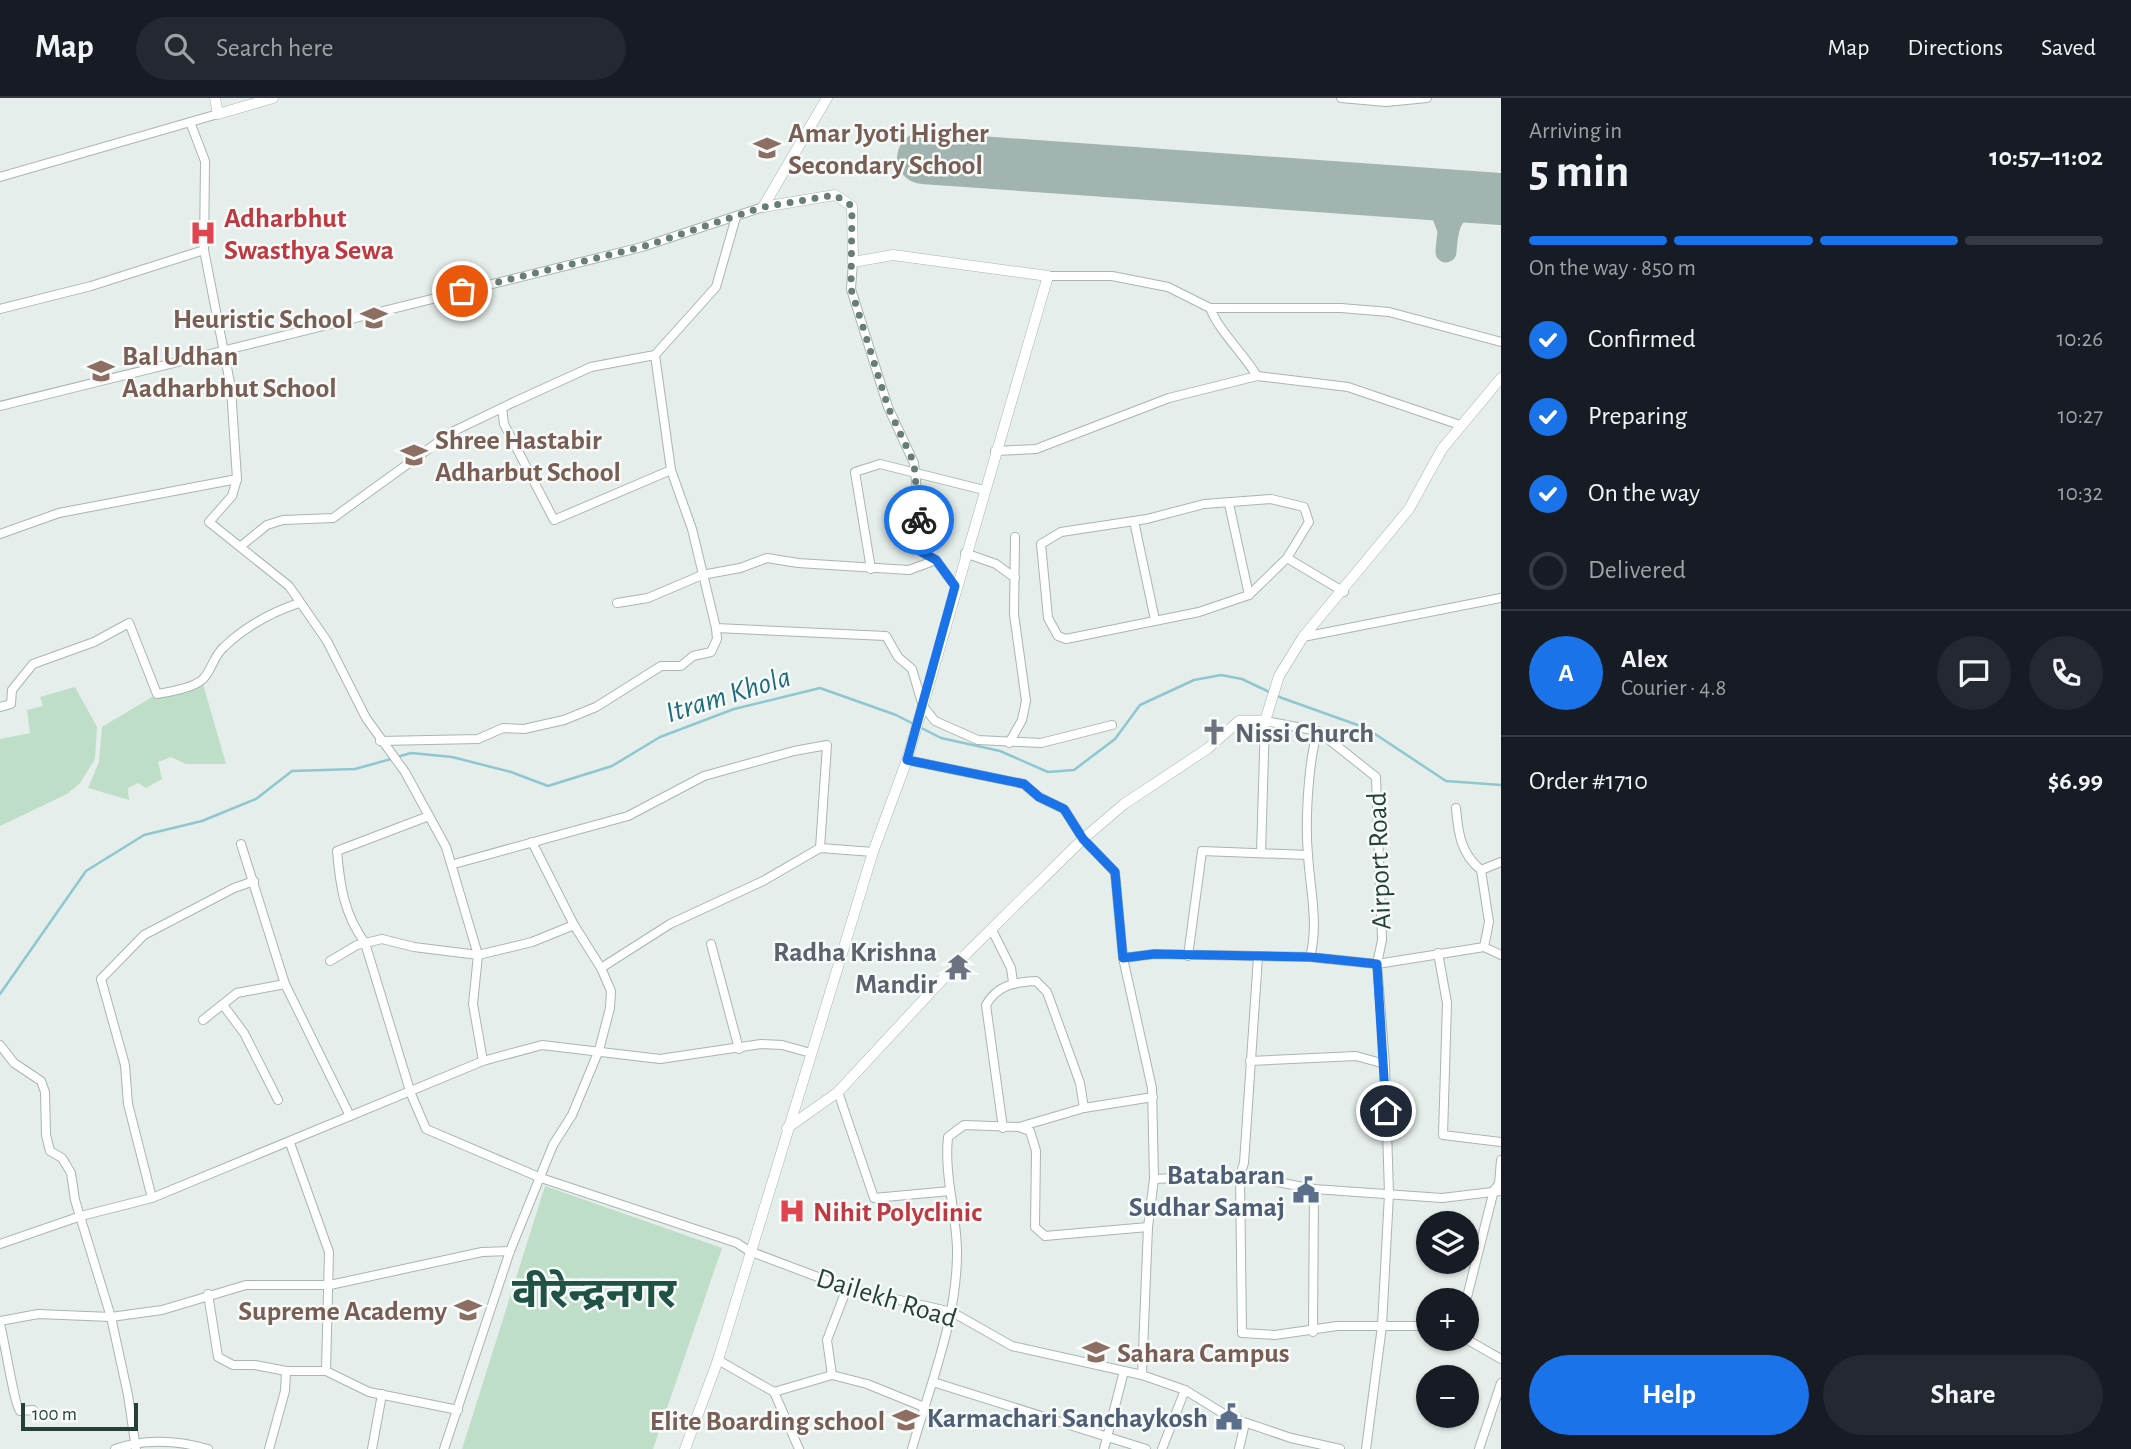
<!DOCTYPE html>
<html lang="en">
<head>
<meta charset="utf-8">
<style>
  body { margin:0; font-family:"Alegreya Sans","Noto Sans Devanagari",sans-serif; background:#242831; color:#f1f3f6; height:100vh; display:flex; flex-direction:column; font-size:26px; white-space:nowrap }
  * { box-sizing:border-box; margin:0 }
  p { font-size:23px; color:#9ea1a6 }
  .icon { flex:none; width:38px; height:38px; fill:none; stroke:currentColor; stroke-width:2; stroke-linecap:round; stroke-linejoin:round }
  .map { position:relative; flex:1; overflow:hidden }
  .details { display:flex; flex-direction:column; background:#171b24; width:630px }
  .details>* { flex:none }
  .tools { position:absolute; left:1416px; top:1113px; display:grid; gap:14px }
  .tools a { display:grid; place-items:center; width:63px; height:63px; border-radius:50%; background:#171b24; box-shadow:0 2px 5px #0004; font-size:35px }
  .scale { position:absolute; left:21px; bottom:18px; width:117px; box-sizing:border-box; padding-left:7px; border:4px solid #254039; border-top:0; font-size:19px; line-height:24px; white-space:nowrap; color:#254039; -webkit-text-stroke:5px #f6faf8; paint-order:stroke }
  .pin { position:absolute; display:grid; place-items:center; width:60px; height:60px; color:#fff; margin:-30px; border:4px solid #fff; border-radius:50%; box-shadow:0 2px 7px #0007 }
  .courier { position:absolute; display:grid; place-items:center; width:70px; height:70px; margin:-35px; border:5px solid #1a73e8; border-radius:50%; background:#fff; color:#222; box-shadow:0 2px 9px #0007 }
  .summary em { font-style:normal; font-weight:600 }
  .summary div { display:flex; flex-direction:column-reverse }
  .summary { display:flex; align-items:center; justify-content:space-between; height:119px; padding:0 28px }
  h1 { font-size:46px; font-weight:600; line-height:52px }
  .bar { display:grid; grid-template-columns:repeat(4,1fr); gap:10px 7px; align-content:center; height:84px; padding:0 28px }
  .bar i { height:9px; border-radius:5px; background:#363941 }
  .bar .current { background:#1a73e8 }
  .bar p { grid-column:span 4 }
  .line { display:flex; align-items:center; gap:18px; padding:0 28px; border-top:2px solid #363941 }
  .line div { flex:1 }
  .round { display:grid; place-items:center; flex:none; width:74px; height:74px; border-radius:37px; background:#242831 }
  ol { padding:0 28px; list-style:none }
  li { display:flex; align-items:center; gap:21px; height:77px }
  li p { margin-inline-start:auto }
  li .icon { padding:7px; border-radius:50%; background:#1a73e8; color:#fff; stroke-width:4 }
  li:last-child { color:#9ea1a6 }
  li i { width:38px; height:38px; border:4px solid #363941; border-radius:50% }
  .cta { display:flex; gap:14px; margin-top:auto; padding:14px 28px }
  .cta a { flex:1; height:80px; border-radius:42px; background:#1a73e8; color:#fff; font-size:28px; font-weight:600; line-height:80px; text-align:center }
  .cta a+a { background:#242831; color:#f1f3f6 }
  header { display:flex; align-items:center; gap:42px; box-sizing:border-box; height:98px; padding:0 35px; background:#171b24; border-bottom:2px solid #363941 }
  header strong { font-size:33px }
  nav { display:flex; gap:38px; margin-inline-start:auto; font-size:24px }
  .search { width:490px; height:63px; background:#242831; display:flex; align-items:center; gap:18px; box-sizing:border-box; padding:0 24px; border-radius:38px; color:#9ea1a6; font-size:26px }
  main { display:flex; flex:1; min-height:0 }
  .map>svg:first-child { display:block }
</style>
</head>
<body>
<header>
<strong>Map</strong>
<div class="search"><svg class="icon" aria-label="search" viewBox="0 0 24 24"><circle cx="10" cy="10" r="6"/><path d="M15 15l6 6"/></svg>Search here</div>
<nav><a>Map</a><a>Directions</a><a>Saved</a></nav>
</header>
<main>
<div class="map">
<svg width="1501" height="1351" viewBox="0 0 1501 1351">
  <rect width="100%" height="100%" fill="#e5eeea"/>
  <g fill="#bfdec8">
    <path d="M203,586L226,666H186L171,659L158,664L162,681L146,690L138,685L128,690L129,702L88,690L99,664L102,629L152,599H160Z"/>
    <path d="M75,589L97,629L95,661L80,685L67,696L0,728V641L30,635L27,612L43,608L40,599Z"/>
    <path d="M545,1088L722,1150L653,1351H462Z"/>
  </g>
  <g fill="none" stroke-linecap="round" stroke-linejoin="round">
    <g stroke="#8fc7d1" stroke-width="2.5">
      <path d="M397,659L411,655L452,659L511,674L548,688L612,668L660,639L734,611L820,590L896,617L941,640L1000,653L1048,674L1074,672L1115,641L1140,607L1194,582L1221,577L1242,581L1282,600L1366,630L1446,683L1501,687"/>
      <path d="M0,896L86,773L144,737L202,723L256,701L292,673L355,671L391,661"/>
    </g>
    <g stroke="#a2b4af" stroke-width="21">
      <path d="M1422,96L1440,111L1448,132"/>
      <path d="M1446,154C1448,120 1453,114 1484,100"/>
    </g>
    <path stroke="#a2b4af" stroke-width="52" d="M923,60L1501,101"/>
    <g stroke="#a8b6b1" stroke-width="10">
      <g id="minor">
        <path d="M1341,0L1386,4L1427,0"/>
        <path d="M190,24L205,63L204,152L231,290L237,381L232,398L209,424L289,488L327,543L366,620L405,674L446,749L478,857L473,906L483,963"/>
        <path d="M0,79L218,16"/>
        <path d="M853,164L851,191L888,309L914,365L921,429L920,453L936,462"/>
        <path d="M1048,178H1112L1168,189L1210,210H1341L1389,214L1501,244"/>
        <path d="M1210,210C1219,233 1243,255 1257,278"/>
        <path d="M0,211L91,188L204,152"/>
        <path d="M655,257L671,372L692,431L716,530L886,538L898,559L912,571L923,608L935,623L978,642L1041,645L1112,627"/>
        <path d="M0,308L642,149L763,109"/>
        <path d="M502,310L504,326L554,422L671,372"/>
        <path d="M995,353L1036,351L1169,300L1257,278L1348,289L1460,327"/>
        <path d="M1229,406L1249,497"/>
        <path d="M1134,423L1155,522"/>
        <path d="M0,436L59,415L237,381"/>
        <path d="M241,448L267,427L283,422L333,420L452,334L514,304L591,269L655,257L716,189L736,119"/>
        <path d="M965,455L996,466L1015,480"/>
        <path d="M1287,460L1309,424L1304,409L1271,401L1204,406L1147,421L1061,434L1041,446L1048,520L1058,538L1066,541L1199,514L1249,497L1287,460L1344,494"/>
        <path d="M871,471L855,374L880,366L984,392"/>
        <path d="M617,505L648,500L702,477L740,470L767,460L798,465L909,472L936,462L955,488"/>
        <path d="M1303,539L1501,500"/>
        <path d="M0,609L11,606L12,592L33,566L94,544L129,525L157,596C169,594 194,590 203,581C212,572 214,557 224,549C245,529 272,514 299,505"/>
        <path d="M380,643L478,641L503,630L524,631L564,622L596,609L661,568H681L693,558L711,554L717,541L716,530"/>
        <path d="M1009,645L1022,622L1026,603L1014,516L1015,439"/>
        <path d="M907,662L1024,686L1039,699L1064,711L1083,741L1115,774L1123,860L1152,990L1154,1081L1148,1129L1142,1277"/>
        <path d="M1456,710C1458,735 1461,756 1481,772L1489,824L1484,849"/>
        <path d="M429,718L337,753C340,788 344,816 365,845L411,996L426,1031L541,1080L737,1145L749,1153L847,1190L952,1214L1012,1248L1142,1277L1185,1292L1229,1319L1291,1340L1340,1351"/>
        <path d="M241,746L285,886L350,1018"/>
        <path d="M1261,755L1265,623L1318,633L1376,679L1382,842L1377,866L1385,966L1389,1096L1382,1228L1366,1351"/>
        <path d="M454,766L628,718L704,678L794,653L827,647L820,750"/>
        <path d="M1481,772L1501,764"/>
        <path d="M992,832L1011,870L1013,884"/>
        <path d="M711,846L739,951"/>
        <path d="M1438,855L1447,905L1443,1037L1501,1044"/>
        <path d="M1188,858L1202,753L1308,757"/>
        <path d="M1258,859L1244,1065L1240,1077L1242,1235L1275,1237L1337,1228H1428"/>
        <path d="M1310,859C1319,826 1310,791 1308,757C1305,726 1308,662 1318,633"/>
        <path d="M1123,860L1154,856L1310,859L1377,866L1484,849L1501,857"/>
        <path d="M330,863L357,847L382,841L414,849L478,857L532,844L574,827"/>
        <path d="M601,870L670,826L763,783L820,750L873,754"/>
        <path d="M223,907L244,935L278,1002"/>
        <path d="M203,922L237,895L285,886"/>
        <path d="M0,947L14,965L41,983L45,994L46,1037L50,1053L62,1060L71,1075L75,1102L111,1219L128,1297L136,1351"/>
        <path d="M1250,963L1356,958L1385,966"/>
        <path d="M838,994L874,1100L950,1093"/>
        <path d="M1019,1029L1084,1010L1153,999"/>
        <path d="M1003,1030L986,907C997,887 1015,884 1036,883L1047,894L1080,985L1084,1010"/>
        <path d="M290,1045L329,1154L326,1273"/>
        <path d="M1154,1081L1240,1077L1314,1091L1442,1100L1501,1093"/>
        <path d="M152,1100L128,1006L125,967L101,881L144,837L234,790L254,783"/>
        <path d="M0,1146L81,1118L152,1100L483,963L542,947L660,961L761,946L782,947L811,955"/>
        <path d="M208,1196L218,1259L233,1267H255L286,1273H326L369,1294L458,1312"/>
        <path d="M1466,1203L1494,1092L1499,1086L1501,1062"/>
        <path d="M0,1223L38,1216L111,1219L162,1212L246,1187H330L482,1154L510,1153"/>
        <path d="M0,1226C4,1240 15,1310 20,1313L33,1312"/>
        <path d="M1313,1234L1314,1091"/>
        <path d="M1466,1241L1501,1261"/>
        <path d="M718,1262L774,1294L799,1351"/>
        <path d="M832,1277L827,1242L847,1190"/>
        <path d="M933,1284L1146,1351"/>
        <path d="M774,1294L832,1277L867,1286L924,1309"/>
        <path d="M115,1351C146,1340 176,1342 208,1351"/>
        <path d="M269,1351L285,1293L286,1273"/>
        <path d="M372,1351L382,1296"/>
        <path d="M444,1351L510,1153L553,1047L572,1017L599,952L610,910L611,893L601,870L574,827L532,744"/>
        <path d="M912,1351C930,1286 958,1220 957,1151C956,1113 944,1077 948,1039L964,1027L1019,1029L1030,1033L1036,1053L1035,1129L1045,1138L1148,1129"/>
        <path d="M1104,1351L1124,1273"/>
        <path d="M1162,1351L1185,1292"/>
        <path d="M1239,1351L1245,1325"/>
        <path d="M1479,1351L1501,1285"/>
      </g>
    </g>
    <g stroke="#a8b6b1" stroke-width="11">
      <g id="tertiary">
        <path d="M215,0L218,16L273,0"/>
        <path d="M763,109L827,0"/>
        <path d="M787,1030L838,994L967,855L1083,741L1124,706L1207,651L1239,623H1265L1279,578L1303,539L1409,411L1442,351L1501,280"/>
        <path d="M685,1351L718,1262L873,754L907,662L1048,178L893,157L853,164L852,108L835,97L763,109"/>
      </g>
    </g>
    <use href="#minor" stroke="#fff" stroke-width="8"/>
    <use href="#tertiary" stroke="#fff" stroke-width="10"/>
  </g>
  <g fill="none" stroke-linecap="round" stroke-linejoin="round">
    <path stroke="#687d77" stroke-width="7" stroke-dasharray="0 12.6" d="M462,193L642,149L763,109L835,97L852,108L851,191L888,309L914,365L919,422"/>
    <path stroke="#1a73e8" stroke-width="9" d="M919,422L920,453L936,462L955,488L907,662L1024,686L1039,699L1064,711L1083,741L1115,774L1123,860L1154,856L1310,859L1377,866L1386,1013"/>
  </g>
  <defs>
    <g id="school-bare" transform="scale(2.1)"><path d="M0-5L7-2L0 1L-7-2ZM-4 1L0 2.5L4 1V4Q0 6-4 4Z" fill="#8d6e63" stroke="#f6faf8" stroke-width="2.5" paint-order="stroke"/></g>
    <g id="hospital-bare" transform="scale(2.1)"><path d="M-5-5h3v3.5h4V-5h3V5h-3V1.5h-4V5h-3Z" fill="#e0444e" stroke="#f6faf8" stroke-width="2.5" paint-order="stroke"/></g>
    <g id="church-bare" transform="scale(2.1)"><path d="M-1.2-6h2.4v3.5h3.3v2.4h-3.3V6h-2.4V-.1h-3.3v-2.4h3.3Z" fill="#6b7280" stroke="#f6faf8" stroke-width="2.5" paint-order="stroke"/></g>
    <g id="temple-bare" transform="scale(2.1)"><path d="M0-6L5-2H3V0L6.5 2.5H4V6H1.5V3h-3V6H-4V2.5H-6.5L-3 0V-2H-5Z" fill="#6b7280" stroke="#f6faf8" stroke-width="2.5" paint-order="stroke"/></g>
    <g id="civic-bare" transform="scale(2.1)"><path d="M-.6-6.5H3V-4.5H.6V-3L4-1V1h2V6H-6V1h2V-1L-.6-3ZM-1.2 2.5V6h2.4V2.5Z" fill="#5c6f8a" stroke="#f6faf8" stroke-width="2.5" paint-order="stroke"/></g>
    <g id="university-bare" transform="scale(2.1)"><path d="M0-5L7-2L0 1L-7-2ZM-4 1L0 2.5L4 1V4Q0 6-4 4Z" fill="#8d6e63" stroke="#f6faf8" stroke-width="2.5" paint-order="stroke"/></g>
  </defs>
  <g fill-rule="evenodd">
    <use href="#school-bare" x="767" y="50"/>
    <use href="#hospital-bare" x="203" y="135"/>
    <use href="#school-bare" x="374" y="220"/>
    <use href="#school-bare" x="101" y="273"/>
    <use href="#school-bare" x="414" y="357"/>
    <use href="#church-bare" x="1214" y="634"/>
    <use href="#temple-bare" x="958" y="869"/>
    <use href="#civic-bare" x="1306" y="1092"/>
    <use href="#hospital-bare" x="792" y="1113"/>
    <use href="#school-bare" x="468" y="1212"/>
    <use href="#university-bare" x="1096" y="1254"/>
    <use href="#civic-bare" x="1229" y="1319"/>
    <use href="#school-bare" x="906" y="1322"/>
  </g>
  <g text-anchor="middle" stroke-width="5" stroke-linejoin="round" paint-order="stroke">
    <g font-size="28" font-weight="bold" fill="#785e54" stroke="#f6faf8" text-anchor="start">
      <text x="788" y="44">Amar Jyoti Higher<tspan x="788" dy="32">Secondary School</tspan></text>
      <text x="353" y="230" text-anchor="end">Heuristic School</text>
      <text x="122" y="267">Bal Udhan<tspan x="122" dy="32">Aadharbhut School</tspan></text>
      <text x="435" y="351">Shree Hastabir<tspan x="435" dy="32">Adharbut School</tspan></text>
      <text x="447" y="1222" text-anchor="end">Supreme Academy</text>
      <text x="1117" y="1264">Sahara Campus</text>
      <text x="885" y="1332" text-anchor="end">Elite Boarding school</text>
    </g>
    <g font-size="28" font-weight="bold" fill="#be3a42" stroke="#f6faf8" text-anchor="start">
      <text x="224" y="129">Adharbhut<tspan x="224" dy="32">Swasthya Sewa</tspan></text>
      <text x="813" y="1123">Nihit Polyclinic</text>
    </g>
    <g font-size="28" font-weight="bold" fill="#5b616d" stroke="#f6faf8" text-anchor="start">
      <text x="1235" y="644">Nissi Church</text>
      <text x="937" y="863" text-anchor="end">Radha Krishna<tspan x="937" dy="32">Mandir</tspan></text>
    </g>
    <g font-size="28" fill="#254039" stroke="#f6faf8">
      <text transform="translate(1378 763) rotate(-92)" y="10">Airport Road</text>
      <text transform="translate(887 1199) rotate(17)" y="10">Dailekh Road</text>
    </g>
    <g font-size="28" font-weight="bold" fill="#4e5e75" stroke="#f6faf8" text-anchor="end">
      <text x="1285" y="1086">Batabaran<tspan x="1285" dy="32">Sudhar Samaj</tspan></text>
      <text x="1208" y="1329">Karmachari Sanchaykosh</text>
    </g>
    <g font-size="30" font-style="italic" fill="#1f6c7b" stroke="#f6faf8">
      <text transform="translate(728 596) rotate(-17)" y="10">Itram Khola</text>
    </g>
    <g font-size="42" font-weight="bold" fill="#205246" stroke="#f6faf8">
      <text x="594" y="1209">वीरेन्द्रनगर</text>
    </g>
  </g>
</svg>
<div class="tools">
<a><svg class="icon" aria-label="layers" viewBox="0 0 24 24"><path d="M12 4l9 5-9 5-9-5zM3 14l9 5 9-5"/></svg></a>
<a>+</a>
<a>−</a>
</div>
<div class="scale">100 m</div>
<div class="pin" style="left:462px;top:193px;background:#ea580c"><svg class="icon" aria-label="bag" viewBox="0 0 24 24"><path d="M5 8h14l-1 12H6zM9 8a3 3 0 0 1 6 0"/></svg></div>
<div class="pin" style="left:1386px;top:1013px;background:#1f2937"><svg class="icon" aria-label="home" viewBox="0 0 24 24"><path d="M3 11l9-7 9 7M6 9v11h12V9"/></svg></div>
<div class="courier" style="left:919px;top:422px"><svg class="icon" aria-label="bike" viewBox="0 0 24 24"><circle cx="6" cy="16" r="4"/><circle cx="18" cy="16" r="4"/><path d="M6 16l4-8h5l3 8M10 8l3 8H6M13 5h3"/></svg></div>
</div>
<section class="details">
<div class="summary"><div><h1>5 min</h1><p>Arriving in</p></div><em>10:57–11:02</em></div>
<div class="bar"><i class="current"></i><i class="current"></i><i class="current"></i><i></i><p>On the way · 850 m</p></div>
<ol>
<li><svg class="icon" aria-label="check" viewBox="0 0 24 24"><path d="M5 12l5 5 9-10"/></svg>Confirmed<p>10:26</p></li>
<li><svg class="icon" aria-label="check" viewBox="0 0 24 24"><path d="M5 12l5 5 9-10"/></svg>Preparing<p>10:27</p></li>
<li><svg class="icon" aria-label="check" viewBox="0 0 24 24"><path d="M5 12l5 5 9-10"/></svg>On the way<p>10:32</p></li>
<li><i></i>Delivered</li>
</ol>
<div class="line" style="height:126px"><b class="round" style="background:#1a73e8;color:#fff">A</b><div><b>Alex</b><p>Courier · 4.8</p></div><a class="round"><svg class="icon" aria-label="chat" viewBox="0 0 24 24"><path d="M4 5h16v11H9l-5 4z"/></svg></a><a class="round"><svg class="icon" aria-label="phone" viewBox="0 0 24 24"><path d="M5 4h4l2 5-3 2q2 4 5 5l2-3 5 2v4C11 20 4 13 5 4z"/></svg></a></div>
<div class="line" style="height:91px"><div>Order #1710</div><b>$6.99</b></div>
<div class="cta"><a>Help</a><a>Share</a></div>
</section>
</main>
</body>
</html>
